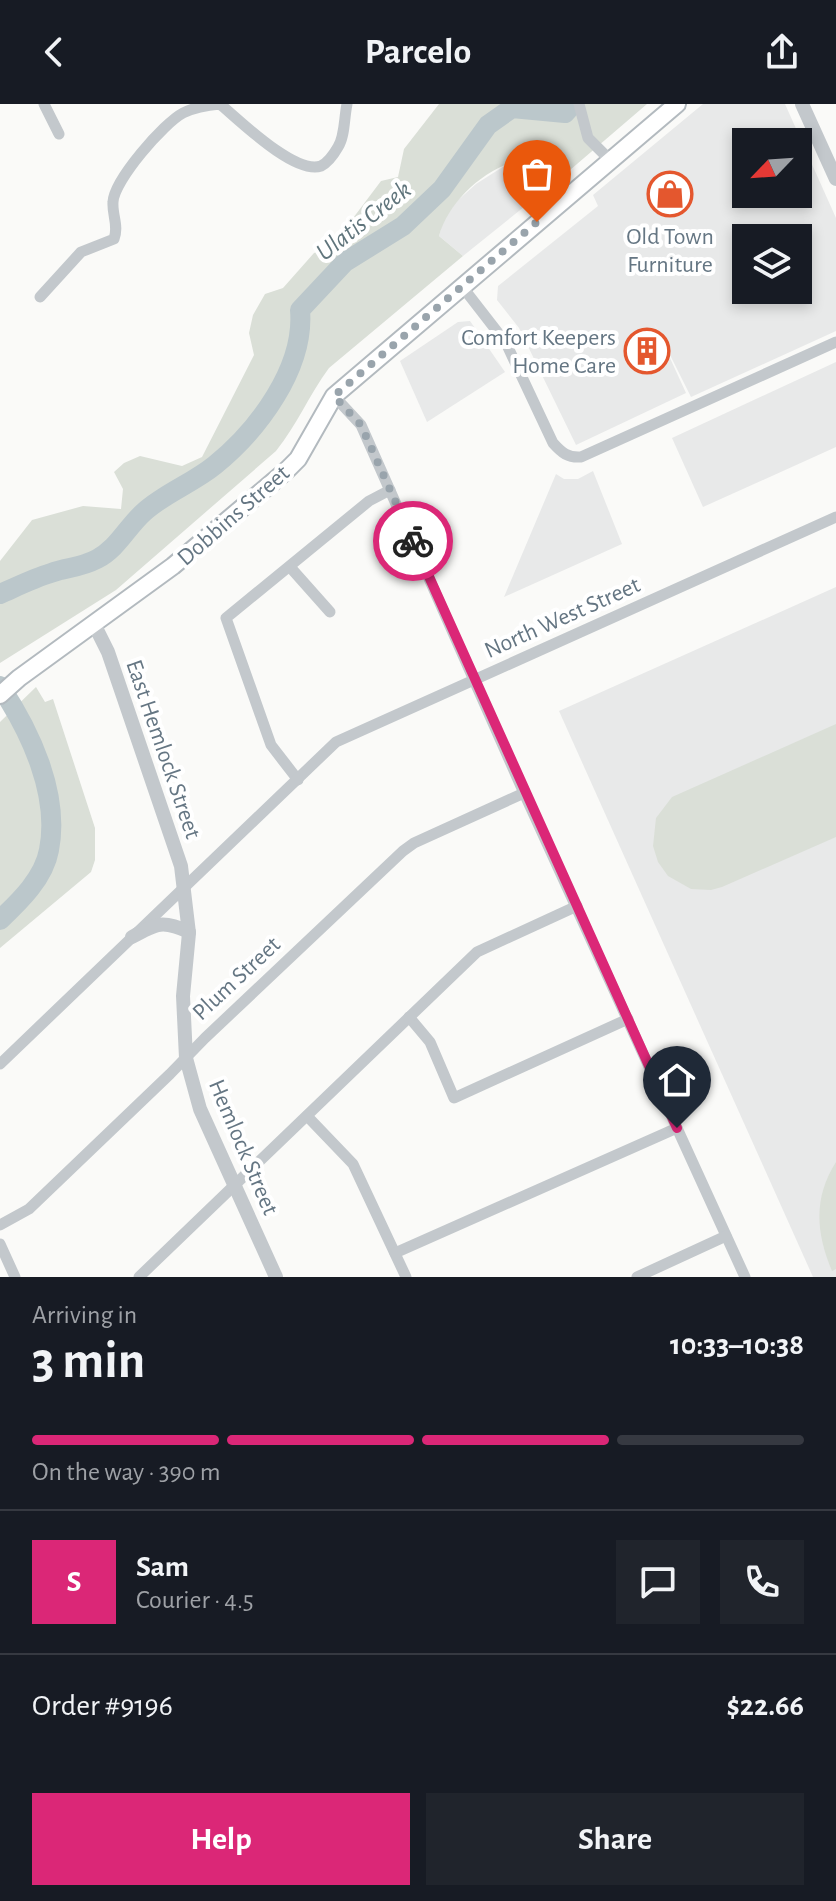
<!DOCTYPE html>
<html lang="en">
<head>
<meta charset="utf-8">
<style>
  body { margin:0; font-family:"Alegreya Sans",sans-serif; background:#20242c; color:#f1f3f6; height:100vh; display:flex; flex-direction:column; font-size:30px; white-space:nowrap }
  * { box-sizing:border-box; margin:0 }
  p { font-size:26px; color:#9ea1a6 }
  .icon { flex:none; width:44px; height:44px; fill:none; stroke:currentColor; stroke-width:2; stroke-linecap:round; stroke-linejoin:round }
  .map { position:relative; height:1173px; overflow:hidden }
  .drawer { display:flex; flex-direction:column; background:#171b24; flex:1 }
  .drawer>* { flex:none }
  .needle { width:52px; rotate:245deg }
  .fabs { position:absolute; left:732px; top:24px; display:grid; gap:16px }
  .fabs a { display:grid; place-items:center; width:80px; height:80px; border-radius:0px; background:#171b24; box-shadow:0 4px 12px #0003; font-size:40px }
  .pin { position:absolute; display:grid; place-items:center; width:68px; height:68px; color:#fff; margin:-82px -34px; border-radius:50% 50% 50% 0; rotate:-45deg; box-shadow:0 0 8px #0007 }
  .pin .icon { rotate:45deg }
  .courier { position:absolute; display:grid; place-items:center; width:80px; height:80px; margin:-40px; border:6px solid #db2777; border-radius:50%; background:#fff; color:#222; box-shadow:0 2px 10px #0007 }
  .headline em { font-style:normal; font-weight:700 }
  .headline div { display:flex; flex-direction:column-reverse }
  .headline { display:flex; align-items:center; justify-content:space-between; height:136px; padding:0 32px }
  h1 { font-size:52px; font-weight:700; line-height:60px }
  .bar { display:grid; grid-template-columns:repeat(4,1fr); gap:12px 8px; align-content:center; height:96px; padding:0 32px }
  .bar i { height:10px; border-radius:6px; background:#363941 }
  .bar .current { background:#db2777 }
  .bar p { grid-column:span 4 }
  .line { display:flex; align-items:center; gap:20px; padding:0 32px; border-top:2px solid #363941 }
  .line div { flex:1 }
  .round { display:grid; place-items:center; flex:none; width:84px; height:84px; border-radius:0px; background:#20242c }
  .primary-button { display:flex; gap:16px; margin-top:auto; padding:16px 32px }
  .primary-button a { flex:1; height:92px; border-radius:0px; background:#db2777; color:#fff; font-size:32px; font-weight:700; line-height:92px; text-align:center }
  .primary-button a+a { background:#20242c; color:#f1f3f6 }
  header { display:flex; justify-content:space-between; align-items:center; height:104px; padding:0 32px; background:#171b24; font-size:36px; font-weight:700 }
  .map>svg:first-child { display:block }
</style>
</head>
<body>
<header><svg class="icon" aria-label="back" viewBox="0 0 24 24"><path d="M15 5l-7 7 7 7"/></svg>Parcelo<svg class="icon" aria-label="share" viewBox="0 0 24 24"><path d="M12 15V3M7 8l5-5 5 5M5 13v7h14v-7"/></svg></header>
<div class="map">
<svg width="836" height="1173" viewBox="0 0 836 1173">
  <rect width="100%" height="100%" fill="#fafaf8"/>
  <g fill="#e8e9e9" fill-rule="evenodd">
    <path d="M703,0H785L836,114V227L691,293L654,219L686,289L576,341L519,224L497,196L498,182L598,102L593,91ZM746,38H798V90H746ZM746,134H798V186H746Z"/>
    <path d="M531,54H558L570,66L463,152L439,132L443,117L456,98L476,80L509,59Z"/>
    <path d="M470,217L505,268L427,318L400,257L458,218Z"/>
    <path d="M836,258V343L703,403L672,334Z"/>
    <path d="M593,367L622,440L504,493L556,370L564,375H578Z"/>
    <path d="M836,483V1173H813L559,607Z"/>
  </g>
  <g fill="#dadfd7">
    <path d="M439,0H647L570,66L558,54C549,54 540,53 532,54C491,58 450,94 439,132L463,152L329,264C309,291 297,321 276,347L116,486L0,559V457L32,416L83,402L121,405L123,385L114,368L124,359L140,352L182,362L202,353L254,251L249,229L253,211L265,190L283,184L314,149L332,142L381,77L398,73L404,45Z"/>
    <path d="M36,583L45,598L53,595L95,724V756L91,768L0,844V618Z"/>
    <path d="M836,620V733L722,783L711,786L691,785L668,772L658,758L653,742L656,714L672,693Z"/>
    <path d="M836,1058V1165L832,1167C816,1129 813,1094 836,1058Z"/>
  </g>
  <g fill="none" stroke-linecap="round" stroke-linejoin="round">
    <g stroke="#bbc7cb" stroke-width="20">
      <path d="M0,490C16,483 34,474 51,469C67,463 80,464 97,455C118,444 127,423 144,408C165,389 193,379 215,361C258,326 305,264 300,206L345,158L403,122L442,85L488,21L512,4L565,9L573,0"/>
      <path d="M0,582C30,627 60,690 49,746C44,774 20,797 0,816"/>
    </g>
    <g stroke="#b3babf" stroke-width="20">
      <path id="secondary" d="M0,591L19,574L173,462L287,366L298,355L334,292L677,0"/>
    </g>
    <g stroke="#c3c8cc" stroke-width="11">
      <path d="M44,0L59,30"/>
      <path d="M579,0L588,34L610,56"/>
      <path d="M461,181L506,239L553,339C562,349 568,354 581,353L836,238"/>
      <path d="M40,193L81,148L114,135C119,122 112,111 113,98C114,76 164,19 183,9C195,3 207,1 220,0C239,16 295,71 321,62C327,59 334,50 338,43C345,32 344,14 347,0"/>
      <path d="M334,292L361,321L524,689L745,1173"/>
      <path d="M290,463L330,508"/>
      <path d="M298,676L271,641L226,514L369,397L390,386"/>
      <path d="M409,913L430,938L454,994L628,915"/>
      <path d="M0,960L336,638L836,413"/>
      <path d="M307,1012L353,1060L406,1173"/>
      <path d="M0,1121L29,1105L170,970L205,934L403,747L414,739L524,689"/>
      <path d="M0,1140L15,1173"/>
      <path d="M395,1149L677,1024"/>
      <path d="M139,1173L477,848L577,802"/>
      <path d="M637,1173L726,1132"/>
    </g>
    <g stroke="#c3c8cc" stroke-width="14">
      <path d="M802,0L836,75"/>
      <path d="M95,522L108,548L181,762L189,829L183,892L186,954L200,1005L276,1173"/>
      <path d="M132,833C157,819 163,816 189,828"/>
    </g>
    <use href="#secondary" stroke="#fff" stroke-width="16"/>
  </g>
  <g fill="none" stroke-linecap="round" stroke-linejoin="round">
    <path stroke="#99a4ac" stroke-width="8" stroke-dasharray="0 14.4" d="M413,437L361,321L334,292L537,118"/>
    <path stroke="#db2777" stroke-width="10" d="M413,437L677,1024"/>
  </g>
  <defs>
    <g id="shop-ring" transform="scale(2.3)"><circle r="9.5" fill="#fff" stroke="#e4572e" stroke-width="1.5"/><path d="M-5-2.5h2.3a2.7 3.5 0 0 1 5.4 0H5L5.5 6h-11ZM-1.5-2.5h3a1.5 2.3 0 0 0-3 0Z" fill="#e4572e"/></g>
    <g id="building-ring" transform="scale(2.3)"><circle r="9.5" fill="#fff" stroke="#e4572e" stroke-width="1.5"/><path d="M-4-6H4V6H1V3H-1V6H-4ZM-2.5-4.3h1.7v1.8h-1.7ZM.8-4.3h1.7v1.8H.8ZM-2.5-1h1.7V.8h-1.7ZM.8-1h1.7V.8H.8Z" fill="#e4572e"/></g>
  </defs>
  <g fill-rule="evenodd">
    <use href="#shop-ring" x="670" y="90"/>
    <use href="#building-ring" x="647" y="247"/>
  </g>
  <g text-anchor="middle" stroke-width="8" stroke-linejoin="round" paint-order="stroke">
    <g font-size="24" fill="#657683" stroke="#fff">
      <text x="670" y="140">Old Town<tspan x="670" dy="28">Furniture</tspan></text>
      <text x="616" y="241" text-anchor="end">Comfort Keepers<tspan x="616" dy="28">Home Care</tspan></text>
    </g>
    <g font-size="24" fill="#657683" stroke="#fff">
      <text transform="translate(233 411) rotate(-41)" y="8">Dobbins Street</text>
      <text transform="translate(562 513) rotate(-24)" y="8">North West Street</text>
      <text transform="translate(164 645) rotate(71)" y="8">East Hemlock Street</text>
      <text transform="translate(236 874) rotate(-43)" y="8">Plum Street</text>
      <text transform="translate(244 1043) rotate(67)" y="8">Hemlock Street</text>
    </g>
    <g font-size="26" font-style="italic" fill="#60757c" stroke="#fff">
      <text transform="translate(363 116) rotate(-38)" y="9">Ulatis Creek</text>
    </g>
  </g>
</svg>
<div class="fabs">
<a><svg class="needle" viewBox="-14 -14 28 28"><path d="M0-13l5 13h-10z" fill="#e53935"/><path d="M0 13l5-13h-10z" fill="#9ea1a6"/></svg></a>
<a><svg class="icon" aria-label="layers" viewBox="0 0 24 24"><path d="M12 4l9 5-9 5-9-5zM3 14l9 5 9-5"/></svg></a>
</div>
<div class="pin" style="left:537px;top:118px;background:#ea580c"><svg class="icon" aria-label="bag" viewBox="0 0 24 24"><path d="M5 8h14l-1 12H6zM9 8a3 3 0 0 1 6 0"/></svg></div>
<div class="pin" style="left:677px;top:1024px;background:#1f2937"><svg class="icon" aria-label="home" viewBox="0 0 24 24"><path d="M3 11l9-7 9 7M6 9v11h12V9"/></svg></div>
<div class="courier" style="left:413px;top:437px"><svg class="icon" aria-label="bike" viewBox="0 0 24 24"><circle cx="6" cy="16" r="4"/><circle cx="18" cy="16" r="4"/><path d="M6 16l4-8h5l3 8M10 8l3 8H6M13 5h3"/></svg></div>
</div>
<section class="drawer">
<div class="headline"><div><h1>3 min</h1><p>Arriving in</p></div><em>10:33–10:38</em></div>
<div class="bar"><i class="current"></i><i class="current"></i><i class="current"></i><i></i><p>On the way · 390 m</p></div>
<div class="line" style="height:144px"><b class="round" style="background:#db2777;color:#fff">S</b><div><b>Sam</b><p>Courier · 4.5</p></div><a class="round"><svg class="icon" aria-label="chat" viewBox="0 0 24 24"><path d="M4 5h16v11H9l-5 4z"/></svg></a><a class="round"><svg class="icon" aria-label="phone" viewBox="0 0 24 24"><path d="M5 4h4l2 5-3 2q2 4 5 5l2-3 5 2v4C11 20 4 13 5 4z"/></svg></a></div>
<div class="line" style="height:104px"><div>Order #9196</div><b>$22.66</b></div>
<div class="primary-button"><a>Help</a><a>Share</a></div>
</section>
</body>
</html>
